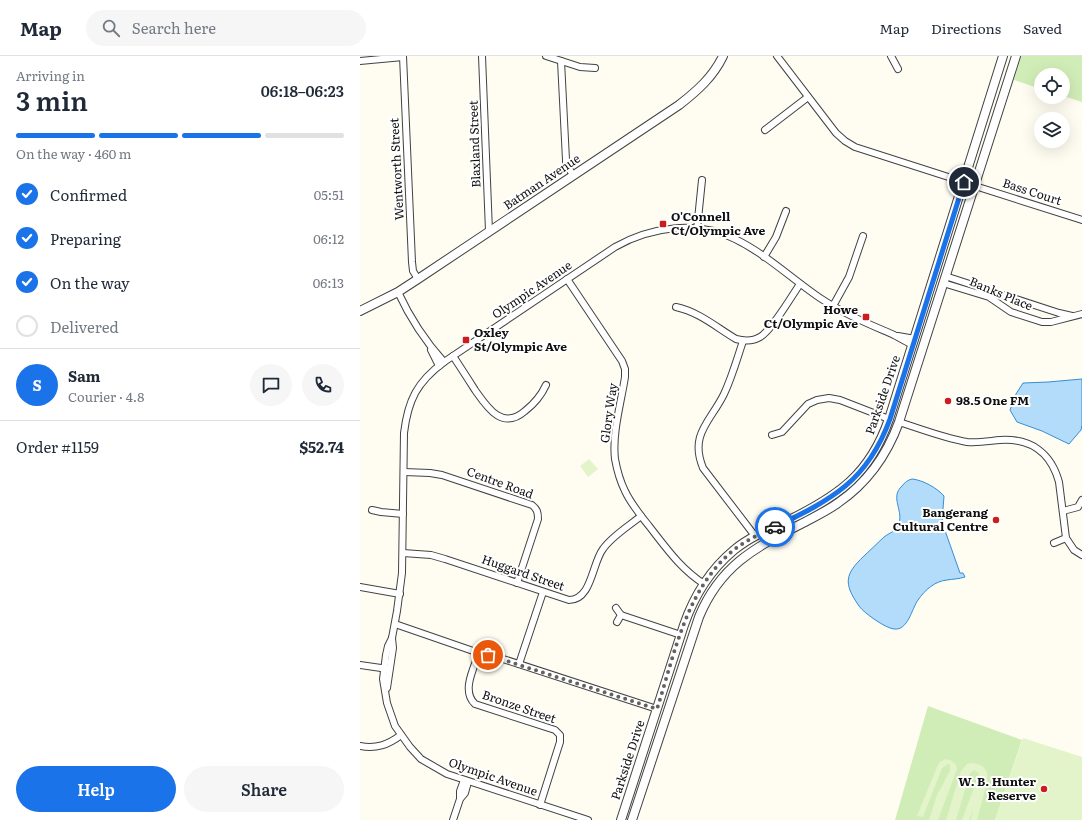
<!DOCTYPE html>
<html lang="en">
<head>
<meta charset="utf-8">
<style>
  body { margin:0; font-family:Literata,serif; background:#f6f6f7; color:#1f2937; height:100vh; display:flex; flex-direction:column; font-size:15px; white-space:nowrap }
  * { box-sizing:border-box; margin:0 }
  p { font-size:13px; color:#747a83 }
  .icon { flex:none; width:22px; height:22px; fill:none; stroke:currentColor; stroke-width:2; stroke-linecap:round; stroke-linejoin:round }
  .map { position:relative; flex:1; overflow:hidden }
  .drawer { display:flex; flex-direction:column; background:#fff; width:360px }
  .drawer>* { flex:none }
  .buttons { position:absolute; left:674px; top:12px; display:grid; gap:8px }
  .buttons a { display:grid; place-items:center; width:36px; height:36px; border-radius:50%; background:#fff; box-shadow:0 4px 16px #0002; font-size:20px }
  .pin { position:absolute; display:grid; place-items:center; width:34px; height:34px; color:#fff; margin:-17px; border:2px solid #fff; border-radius:50%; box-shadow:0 1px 4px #0007 }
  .courier { position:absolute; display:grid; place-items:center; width:40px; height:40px; margin:-20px; border:3px solid #1a73e8; border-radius:50%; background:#fff; color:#222; box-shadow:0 1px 5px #0007 }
  .head em { font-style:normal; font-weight:600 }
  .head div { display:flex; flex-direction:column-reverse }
  .head { display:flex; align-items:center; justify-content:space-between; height:68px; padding:0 16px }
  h1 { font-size:26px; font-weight:600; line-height:30px }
  .bar { display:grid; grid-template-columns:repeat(4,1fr); gap:6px 4px; align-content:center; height:48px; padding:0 16px }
  .bar i { height:5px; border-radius:3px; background:#e0e1e3 }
  .bar .on { background:#1a73e8 }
  .bar p { grid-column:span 4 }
  .line { display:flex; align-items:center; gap:10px; padding:0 16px; border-top:1px solid #e0e1e3 }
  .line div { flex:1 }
  .round { display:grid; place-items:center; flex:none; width:42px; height:42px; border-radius:21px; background:#f6f6f7 }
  ol { padding:0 16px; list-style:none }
  li { display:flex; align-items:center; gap:12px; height:44px }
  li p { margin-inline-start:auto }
  li .icon { padding:4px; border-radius:50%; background:#1a73e8; color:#fff; stroke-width:4 }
  li:last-child { color:#747a83 }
  li i { width:22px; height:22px; border:2px solid #e0e1e3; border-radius:50% }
  .button { display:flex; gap:8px; margin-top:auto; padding:8px 16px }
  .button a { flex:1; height:46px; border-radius:24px; background:#1a73e8; color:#fff; font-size:16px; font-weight:600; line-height:46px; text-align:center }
  .button a+a { background:#f6f6f7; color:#1f2937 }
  header { display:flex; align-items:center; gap:24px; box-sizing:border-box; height:56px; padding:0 20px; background:#fff; border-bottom:1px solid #e0e1e3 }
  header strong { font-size:19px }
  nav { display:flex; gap:22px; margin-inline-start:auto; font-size:14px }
  .search { width:280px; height:36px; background:#f6f6f7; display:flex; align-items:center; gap:10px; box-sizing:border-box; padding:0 14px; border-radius:22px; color:#747a83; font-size:15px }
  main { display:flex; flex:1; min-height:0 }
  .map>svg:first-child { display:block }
</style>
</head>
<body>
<header>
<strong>Map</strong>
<div class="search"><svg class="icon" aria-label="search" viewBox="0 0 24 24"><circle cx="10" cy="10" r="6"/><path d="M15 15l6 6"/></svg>Search here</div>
<nav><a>Map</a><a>Directions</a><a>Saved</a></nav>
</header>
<main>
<section class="drawer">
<div class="head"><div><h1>3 min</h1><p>Arriving in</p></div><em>06:18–06:23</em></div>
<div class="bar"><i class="on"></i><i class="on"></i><i class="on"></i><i></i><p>On the way · 460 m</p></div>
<ol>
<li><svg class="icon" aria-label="check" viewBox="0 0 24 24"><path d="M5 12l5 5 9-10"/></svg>Confirmed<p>05:51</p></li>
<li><svg class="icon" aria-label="check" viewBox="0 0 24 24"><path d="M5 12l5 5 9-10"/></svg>Preparing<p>06:12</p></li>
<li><svg class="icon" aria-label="check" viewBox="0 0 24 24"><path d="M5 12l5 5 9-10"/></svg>On the way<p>06:13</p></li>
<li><i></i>Delivered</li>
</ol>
<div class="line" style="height:72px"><b class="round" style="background:#1a73e8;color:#fff">S</b><div><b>Sam</b><p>Courier · 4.8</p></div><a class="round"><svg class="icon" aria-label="chat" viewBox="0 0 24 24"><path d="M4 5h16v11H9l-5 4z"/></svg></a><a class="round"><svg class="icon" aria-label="phone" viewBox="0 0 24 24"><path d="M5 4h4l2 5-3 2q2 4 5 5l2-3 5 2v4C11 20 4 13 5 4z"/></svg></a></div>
<div class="line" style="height:52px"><div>Order #1159</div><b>$52.74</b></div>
<div class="button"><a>Help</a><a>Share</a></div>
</section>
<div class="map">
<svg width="722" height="764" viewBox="0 0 722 764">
  <rect width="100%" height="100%" fill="#fffdf1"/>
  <g fill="#d1edb7">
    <path d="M661,0H722V46L703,40V19H681V33L654,24Z"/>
    <path d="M568,650L662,684L635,764H535Z"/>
  </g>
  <g fill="#e3f3ca">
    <path d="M229,403L238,413L228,421L220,410Z"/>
    <path d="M663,682L722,701V764H635Z"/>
    <path d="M586,703C592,704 596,707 597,713L578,764H569L577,739L590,715V709L588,708L582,712L563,761L557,760L577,711L580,706Z"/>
    <path d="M613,707C619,708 625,710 627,717C629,724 619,755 617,764H611L613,754L609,764H602L619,718L618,716L614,714L610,717L596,764H586L601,715L607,708Z"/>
  </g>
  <g fill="#b2dcfa" stroke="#348ed7">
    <path d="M722,323V369L721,374L709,388L682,375L657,366L650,354L656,338L663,327L688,326Z"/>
    <path d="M552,423C563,424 577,432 584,440L582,466L600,517H603L605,521C599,523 593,523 587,524C575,525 565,534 558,544C552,552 548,575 534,573C525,572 504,557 499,550C483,527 485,518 504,500C511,494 517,487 524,481C529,477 535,476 538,470C545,455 529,442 542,430C545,426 548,424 552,423Z"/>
  </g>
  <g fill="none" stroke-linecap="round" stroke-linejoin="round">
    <g stroke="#424242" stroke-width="8">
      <g id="minor">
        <path d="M43,0L52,206L53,215L58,223"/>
        <path d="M122,0L129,175"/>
        <path d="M186,0L220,11L235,12"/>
        <path d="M417,0L476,77L485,85L495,91L604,126"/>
        <path d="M531,0L538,13"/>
        <path d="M0,5L43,1"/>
        <path d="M201,5L206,104V108L213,119"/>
        <path d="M405,74L448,41"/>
        <path d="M615,130L722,164"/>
        <path d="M337,173L342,124"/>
        <path d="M404,201L416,181L426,155"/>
        <path d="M585,220L699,257L712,260"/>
        <path d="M207,223L262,305L265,313V321C261,347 252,377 255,403C257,414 260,425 265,435C271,448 281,460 289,470C307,493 320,512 344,528"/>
        <path d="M583,227L629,241L651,256L682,266H691L722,258"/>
        <path d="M38,236C50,262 65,285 84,306"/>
        <path d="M473,250L489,221L503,180"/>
        <path d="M316,251C339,256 356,271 376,283C384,285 392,286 400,281C412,274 431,241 440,228"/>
        <path d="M538,280L555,283"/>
        <path d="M383,285C377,303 372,321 364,338C351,365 329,378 343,412L395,480"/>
        <path d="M71,294L79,310"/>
        <path d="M93,300C101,312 108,323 115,334C127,351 142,375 165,355C174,348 181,340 186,329"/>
        <path d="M539,366C561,373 584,382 607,386C618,387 629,385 640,384C671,382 691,397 699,426L706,482L714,494L722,499"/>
        <path d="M412,379L422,376L448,348L457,344L469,342L480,344L529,363"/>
        <path d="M44,416L70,417L82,419L172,449C177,453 178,456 178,463L157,527"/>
        <path d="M12,454L21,456L43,458"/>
        <path d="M703,455L718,451L722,444"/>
        <path d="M694,487L706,482"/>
        <path d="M43,497L71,499L85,503L209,544C232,544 232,507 243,493C252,480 269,470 281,460"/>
        <path d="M0,531L40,538"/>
        <path d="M256,552L261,559L257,566"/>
        <path d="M261,559L321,579"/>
        <path d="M35,568L119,597L137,601L297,653"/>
        <path d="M119,597C114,612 101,635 115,648L195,674L200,679V686L180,749"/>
        <path d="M159,608L183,536"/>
        <path d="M0,609L28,613"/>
        <path d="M27,632L33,592L32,582"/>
        <path d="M0,690C16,693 28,689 41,679"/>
        <path d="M100,742V735L104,724"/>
        <path d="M93,764L100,743L105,737L108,726"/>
        <path d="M228,764L87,718L61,703L50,691L35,670L27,647L23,623L26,599L28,590L32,582L37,555L42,517L44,377C48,344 57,326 84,306L255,191C290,171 337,164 375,183C406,198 432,223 460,242C484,258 509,268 534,279C540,282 546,286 553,289"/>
      </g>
    </g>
    <g stroke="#424242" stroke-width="10">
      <g id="tertiary">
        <path d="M0,255L38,236L58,223L319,49C337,35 353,21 363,0"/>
        <path d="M261,764L324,569C334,540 350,514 374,494C390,481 409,473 427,465C479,440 510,418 529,363L643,0"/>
        <path d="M272,764L339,561C360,510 394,492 441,468C454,461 467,455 478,447C507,427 527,399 539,366L656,0"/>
      </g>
    </g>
    <use href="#minor" stroke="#fff" stroke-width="6"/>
    <use href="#tertiary" stroke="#fff" stroke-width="8"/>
  </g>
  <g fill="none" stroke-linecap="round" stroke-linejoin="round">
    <path stroke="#63625e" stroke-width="4" stroke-dasharray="0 7.2" d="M128,599L297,653C315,597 326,532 375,493C387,484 401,477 415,471"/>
    <path stroke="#1a73e8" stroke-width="5" d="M415,471C472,443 507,426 530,363L604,126"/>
  </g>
  <g fill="#ca1d1c" stroke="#fff" stroke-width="1.5">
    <rect x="299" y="164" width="8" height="8" rx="2"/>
    <rect x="502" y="257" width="8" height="8" rx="2"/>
    <rect x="102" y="280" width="8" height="8" rx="2"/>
    <circle cx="588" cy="345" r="4"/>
    <circle cx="636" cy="464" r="4"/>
    <circle cx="684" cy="733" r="4"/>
  </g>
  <g text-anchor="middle" stroke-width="4" stroke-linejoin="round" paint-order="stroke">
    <g font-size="12" fill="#0f0f0f" stroke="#fff">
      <text transform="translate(115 88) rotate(-92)" y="4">Blaxland Street</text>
      <text transform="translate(37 113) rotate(-93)" y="4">Wentworth Street</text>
      <text transform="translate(182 126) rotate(-34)" y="4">Batman Avenue</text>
      <text transform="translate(672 136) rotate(18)" y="4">Bass Court</text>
      <text transform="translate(172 234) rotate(-34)" y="4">Olympic Avenue</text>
      <text transform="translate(641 238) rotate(23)" y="4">Banks Place</text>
      <text transform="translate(523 339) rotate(-71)" y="4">Parkside Drive</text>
      <text transform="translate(249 357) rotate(-82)" y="4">Glory Way</text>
      <text transform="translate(140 427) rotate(20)" y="4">Centre Road</text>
      <text transform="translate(163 517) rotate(19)" y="4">Huggard Street</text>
      <text transform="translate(159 651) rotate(19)" y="4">Bronze Street</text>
      <text transform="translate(268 704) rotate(-72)" y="4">Parkside Drive</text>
      <text transform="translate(133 721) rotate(19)" y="4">Olympic Avenue</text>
    </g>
    <g font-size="12" font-weight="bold" fill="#0f0f0f" stroke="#fff" text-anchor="start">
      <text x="311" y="165">O'Connell<tspan x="311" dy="14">Ct/Olympic Ave</tspan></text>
      <text x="498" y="258" text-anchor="end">Howe<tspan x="498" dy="14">Ct/Olympic Ave</tspan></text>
      <text x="114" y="281">Oxley<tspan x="114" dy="14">St/Olympic Ave</tspan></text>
      <text x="596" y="349">98.5 One FM</text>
      <text x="628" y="461" text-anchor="end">Bangerang<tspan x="628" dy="14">Cultural Centre</tspan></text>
      <text x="676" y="730" text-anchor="end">W. B. Hunter<tspan x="676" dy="14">Reserve</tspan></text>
    </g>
  </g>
</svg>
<div class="buttons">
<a><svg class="icon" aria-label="locate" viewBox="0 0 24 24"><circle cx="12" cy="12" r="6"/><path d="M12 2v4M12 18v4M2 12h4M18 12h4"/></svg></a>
<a><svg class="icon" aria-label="layers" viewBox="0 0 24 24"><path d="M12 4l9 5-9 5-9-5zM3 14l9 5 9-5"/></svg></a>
</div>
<div class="pin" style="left:128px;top:599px;background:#ea580c"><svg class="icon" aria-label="bag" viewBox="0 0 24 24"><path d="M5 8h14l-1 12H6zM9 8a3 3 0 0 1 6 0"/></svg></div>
<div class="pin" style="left:604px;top:126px;background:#1f2937"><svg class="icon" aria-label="home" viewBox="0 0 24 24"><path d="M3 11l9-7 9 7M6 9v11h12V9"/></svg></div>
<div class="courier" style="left:415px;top:471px"><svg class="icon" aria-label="car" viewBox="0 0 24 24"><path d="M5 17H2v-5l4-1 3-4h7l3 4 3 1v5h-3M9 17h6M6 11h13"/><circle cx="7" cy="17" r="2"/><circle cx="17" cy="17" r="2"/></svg></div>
</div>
</main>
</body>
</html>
